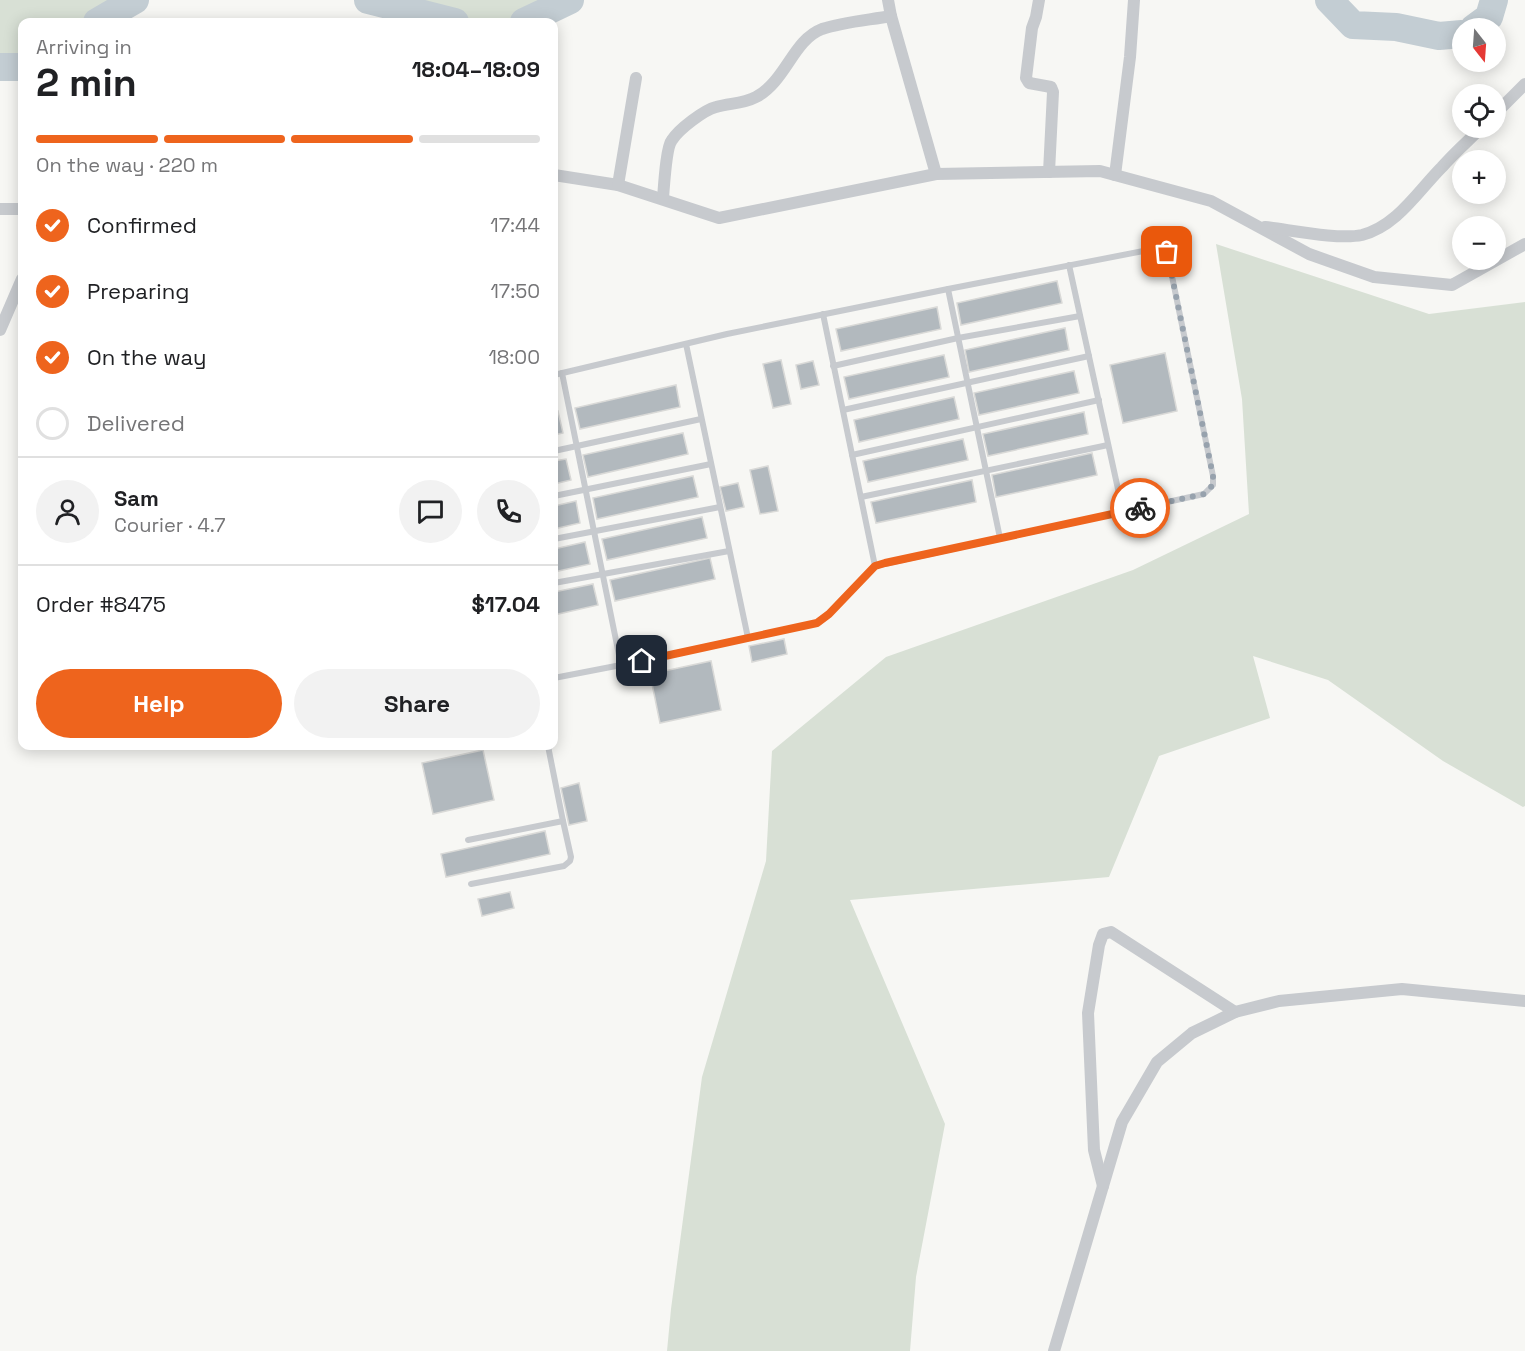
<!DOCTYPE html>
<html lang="en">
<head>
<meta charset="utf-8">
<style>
  body { margin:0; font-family:"Space Grotesk",sans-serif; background:#f2f2f2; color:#202124; height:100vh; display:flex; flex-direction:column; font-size:22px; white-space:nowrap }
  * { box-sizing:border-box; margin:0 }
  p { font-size:20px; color:#757577 }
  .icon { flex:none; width:33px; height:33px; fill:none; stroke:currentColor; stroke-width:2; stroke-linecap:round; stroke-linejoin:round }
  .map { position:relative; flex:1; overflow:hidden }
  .drawer { position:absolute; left:18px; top:18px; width:540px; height:732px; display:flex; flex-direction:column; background:#fff; border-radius:12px; box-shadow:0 3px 15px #0003 }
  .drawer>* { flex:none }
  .needle { width:39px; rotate:163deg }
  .buttons { position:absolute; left:1452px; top:18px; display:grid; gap:12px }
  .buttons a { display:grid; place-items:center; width:54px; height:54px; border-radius:50%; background:#fff; box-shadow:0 3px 15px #0003; font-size:30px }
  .pin { position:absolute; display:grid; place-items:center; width:51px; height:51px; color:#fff; margin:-26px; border-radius:12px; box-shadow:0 3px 9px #0006 }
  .courier { position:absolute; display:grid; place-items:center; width:60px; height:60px; margin:-30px; border:4px solid #ee641d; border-radius:50%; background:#fff; color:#222; box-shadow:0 2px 8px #0007 }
  .headline em { font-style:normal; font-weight:800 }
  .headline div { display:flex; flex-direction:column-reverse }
  .headline { display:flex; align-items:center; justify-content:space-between; height:102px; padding:0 18px }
  h1 { font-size:39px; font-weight:800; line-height:45px }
  .bar { display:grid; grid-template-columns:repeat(4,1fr); gap:9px 6px; align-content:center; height:72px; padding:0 18px }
  .bar i { height:8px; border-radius:4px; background:#e0e0e0 }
  .bar .current { background:#ee641d }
  .bar p { grid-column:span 4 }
  .line { display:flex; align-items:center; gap:15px; padding:0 18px; border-top:2px solid #e0e0e0 }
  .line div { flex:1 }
  .round { display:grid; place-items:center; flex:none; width:63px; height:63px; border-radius:32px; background:#f2f2f2 }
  ol { padding:0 18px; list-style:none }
  li { display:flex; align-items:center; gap:18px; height:66px }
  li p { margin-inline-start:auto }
  li .icon { padding:6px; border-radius:50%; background:#ee641d; color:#fff; stroke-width:4 }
  li:last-child { color:#757577 }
  li i { width:33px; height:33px; border:3px solid #e0e0e0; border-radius:50% }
  .primary-button { display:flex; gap:12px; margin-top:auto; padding:12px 18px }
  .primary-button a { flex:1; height:69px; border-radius:36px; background:#ee641d; color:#fff; font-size:24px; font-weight:800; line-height:69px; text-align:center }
  .primary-button a+a { background:#f2f2f2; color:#202124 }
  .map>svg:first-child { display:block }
</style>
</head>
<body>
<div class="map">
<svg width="1525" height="1351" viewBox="0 0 1525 1351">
  <rect width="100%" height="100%" fill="#f7f7f4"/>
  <g fill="#d8e0d5">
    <path d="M0,0H135L97,22H22V67L0,72Z"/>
    <path d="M368,0H570L524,22H455Z"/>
    <path d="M1216,244L1429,314L1525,302V806L1523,807L1443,761L1328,680L1253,656L1270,718L1159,756L1109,877L850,900L945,1124L916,1277L910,1351H667L671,1309L702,1077L766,861L772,751L886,657L1133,570L1249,514L1242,399Z"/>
  </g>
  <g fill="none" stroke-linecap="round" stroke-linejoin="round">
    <g stroke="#c3cdd3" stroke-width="28">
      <path d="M368,0L455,22"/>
      <path d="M1329,0L1353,25L1396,27L1439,36L1462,34"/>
      <path d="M97,22L135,0"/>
      <path d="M524,22L570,0"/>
      <path d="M1474,28L1489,17L1494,0"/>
      <path d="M0,67H22"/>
    </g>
  </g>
  <g fill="#b2b9be" stroke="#d9d9d7" stroke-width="1.5">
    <path d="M1057,281L1062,303L961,325L957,303Z"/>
    <path d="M937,307L941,329L841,351L836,329Z"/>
    <path d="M1065,328L1069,350L969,372L965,350Z"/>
    <path d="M1165,353L1177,411L1123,423L1110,365Z"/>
    <path d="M944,355L949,377L849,399L844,377Z"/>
    <path d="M781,360L791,404L773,408L763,364Z"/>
    <path d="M813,361L819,385L801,389L796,365Z"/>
    <path d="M1074,371L1079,393L979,415L974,393Z"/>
    <path d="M676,385L680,407L580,429L575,408Z"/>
    <path d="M954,397L959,419L859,442L854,420Z"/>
    <path d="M558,411L563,433L554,435V412Z"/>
    <path d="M1084,412L1088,434L988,456L983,434Z"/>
    <path d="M683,433L688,454L588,477L583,455Z"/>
    <path d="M963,439L968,460L868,482L863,461Z"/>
    <path d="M1092,453L1097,475L996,497L992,475Z"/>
    <path d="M566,459L571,480L554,484V461Z"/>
    <path d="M768,466L778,511L760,514L750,470Z"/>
    <path d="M693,476L698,497L597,519L593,498Z"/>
    <path d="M972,480L976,502L876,523L871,502Z"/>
    <path d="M738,483L744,507L726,511L720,487Z"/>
    <path d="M576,501L580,523L554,529V506Z"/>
    <path d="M702,517L707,538L607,560L602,539Z"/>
    <path d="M585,542L590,564L554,572V549Z"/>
    <path d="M710,558L715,579L615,601L610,580Z"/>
    <path d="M593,584L598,605L554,615V592Z"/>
    <path d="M784,639L787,654L752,662L749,646Z"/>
    <path d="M711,661L721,710L660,723L650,674Z"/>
    <path d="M483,750L494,800L433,814L422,763Z"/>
    <path d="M579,783L587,821L569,825L561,788Z"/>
    <path d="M545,831L550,854L446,877L441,854Z"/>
    <path d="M510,892L514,908L482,916L478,899Z"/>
  </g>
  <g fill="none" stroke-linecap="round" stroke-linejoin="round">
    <g stroke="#c7cace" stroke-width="6">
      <path d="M1069,265L1123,512"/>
      <path d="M948,289L1000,538"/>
      <path d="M823,314L875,566"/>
      <path d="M686,344L748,638"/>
      <path d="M833,366L958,338L1080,316"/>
      <path d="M562,373L621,665"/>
      <path d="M554,375L727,334L948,289L1164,247L1167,252L1213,476V485L1204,494L875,566L829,614L817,623L621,665L554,678"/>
      <path d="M843,410L1089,356"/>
      <path d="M554,451L701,419"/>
      <path d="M852,455L1099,400"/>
      <path d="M554,496L711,464"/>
      <path d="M861,497L1108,445"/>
      <path d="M554,539L720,507"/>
      <path d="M554,583L729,551"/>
      <path d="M468,840L563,821L548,746"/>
      <path d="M471,884L564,866L570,861L571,857L563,821"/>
    </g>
    <g stroke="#c7cace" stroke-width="12">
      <path d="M888,0L891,16L936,174"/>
      <path d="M1039,0L1036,17L1032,28L1026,78L1029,83L1051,87L1053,92L1049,172"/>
      <path d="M1496,113L1525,84"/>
      <path d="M554,175L618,185L719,218L936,174L1100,171L1211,201L1309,254L1374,277L1452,285L1525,244"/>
      <path d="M1115,175L1130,57L1134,0"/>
      <path d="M618,185L636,78"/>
      <path d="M663,198C664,187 666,147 672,140C679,129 704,110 716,107C730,103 743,104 756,97C786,81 793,40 822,29C843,22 869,20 891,16"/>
      <path d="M0,209H22"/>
      <path d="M1265,227C1291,230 1338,240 1362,235C1397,226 1418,191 1442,167C1454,153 1468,141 1481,128"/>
      <path d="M0,330L22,279"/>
      <path d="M1103,1186L1094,1150L1088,1013L1099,945L1103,934L1111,932L1235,1012"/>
      <path d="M1054,1351L1122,1122L1157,1062L1192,1033L1235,1012L1279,1001L1402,989L1525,1001"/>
    </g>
  </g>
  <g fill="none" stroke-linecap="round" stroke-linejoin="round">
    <path stroke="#97a2ad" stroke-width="6" stroke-dasharray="0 10.8" d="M1140,508L1204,494L1213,485V476L1167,252"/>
    <path stroke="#ee641d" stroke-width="8" d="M642,661L817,623L829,614L875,566L885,563L1140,508"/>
  </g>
</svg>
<div class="buttons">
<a><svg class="needle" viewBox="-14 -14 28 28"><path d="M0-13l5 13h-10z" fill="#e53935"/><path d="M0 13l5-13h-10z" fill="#757577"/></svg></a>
<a><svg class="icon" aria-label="locate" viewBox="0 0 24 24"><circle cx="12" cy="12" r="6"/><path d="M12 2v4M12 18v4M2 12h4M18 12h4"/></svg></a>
<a>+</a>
<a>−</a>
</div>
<div class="pin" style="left:1167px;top:252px;background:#ea580c"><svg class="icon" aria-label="bag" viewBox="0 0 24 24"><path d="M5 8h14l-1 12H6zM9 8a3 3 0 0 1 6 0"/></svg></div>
<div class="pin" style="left:642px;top:661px;background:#1f2937"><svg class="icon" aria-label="home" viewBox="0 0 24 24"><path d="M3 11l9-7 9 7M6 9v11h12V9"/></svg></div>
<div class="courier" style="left:1140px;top:508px"><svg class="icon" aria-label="bike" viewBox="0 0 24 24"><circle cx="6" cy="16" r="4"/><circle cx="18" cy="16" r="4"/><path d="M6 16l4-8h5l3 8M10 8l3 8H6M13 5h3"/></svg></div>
<section class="drawer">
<div class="headline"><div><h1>2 min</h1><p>Arriving in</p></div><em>18:04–18:09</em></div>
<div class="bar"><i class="current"></i><i class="current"></i><i class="current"></i><i></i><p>On the way · 220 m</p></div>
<ol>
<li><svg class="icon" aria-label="check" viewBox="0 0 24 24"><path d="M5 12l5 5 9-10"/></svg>Confirmed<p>17:44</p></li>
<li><svg class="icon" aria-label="check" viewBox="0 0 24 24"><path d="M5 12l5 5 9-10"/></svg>Preparing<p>17:50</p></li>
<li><svg class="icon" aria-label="check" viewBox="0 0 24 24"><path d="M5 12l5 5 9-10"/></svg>On the way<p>18:00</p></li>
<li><i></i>Delivered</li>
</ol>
<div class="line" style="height:108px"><a class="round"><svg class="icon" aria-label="person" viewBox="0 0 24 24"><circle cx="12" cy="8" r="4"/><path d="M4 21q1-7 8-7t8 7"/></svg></a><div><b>Sam</b><p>Courier · 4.7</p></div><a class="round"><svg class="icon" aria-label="chat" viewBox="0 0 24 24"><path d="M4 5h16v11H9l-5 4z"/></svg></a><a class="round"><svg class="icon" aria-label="phone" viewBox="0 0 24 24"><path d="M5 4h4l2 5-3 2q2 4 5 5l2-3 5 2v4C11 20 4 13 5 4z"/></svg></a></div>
<div class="line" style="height:78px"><div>Order #8475</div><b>$17.04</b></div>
<div class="primary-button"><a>Help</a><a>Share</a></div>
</section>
</div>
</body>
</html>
